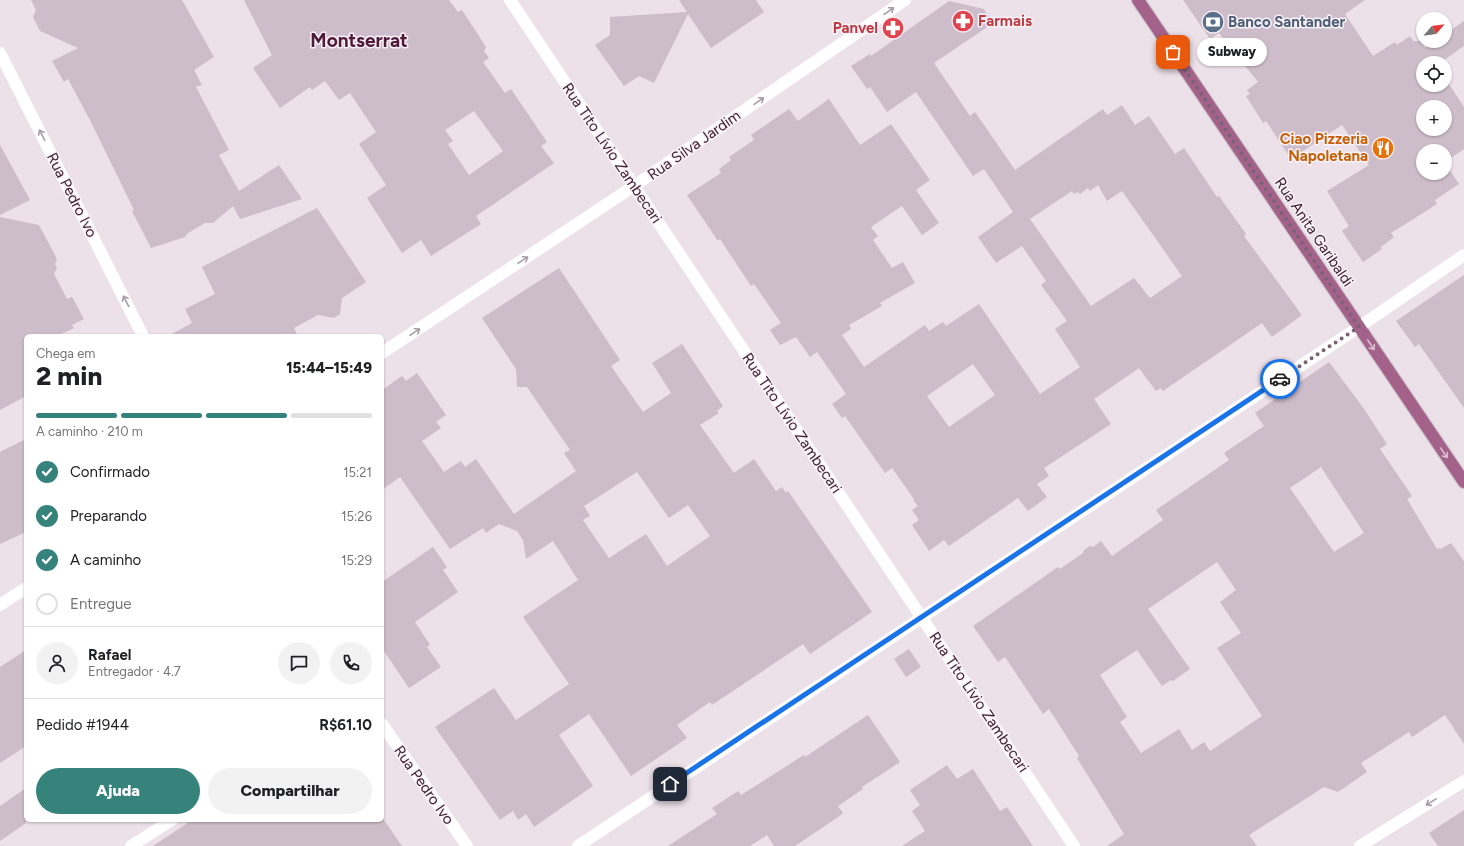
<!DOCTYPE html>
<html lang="pt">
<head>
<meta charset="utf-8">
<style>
  body { margin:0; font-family:Figtree,sans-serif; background:#f2f2f2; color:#202124; height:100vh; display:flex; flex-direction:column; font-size:15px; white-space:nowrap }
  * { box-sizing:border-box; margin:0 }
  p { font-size:13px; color:#757577 }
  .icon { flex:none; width:22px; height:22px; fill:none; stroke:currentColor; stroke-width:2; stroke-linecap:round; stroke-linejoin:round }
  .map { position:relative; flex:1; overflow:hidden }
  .drawer { position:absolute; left:24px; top:334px; width:360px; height:488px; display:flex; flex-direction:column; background:#fff; border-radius:6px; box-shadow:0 1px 3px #0004 }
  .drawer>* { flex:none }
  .needle { width:26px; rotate:62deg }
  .fabs { position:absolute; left:1416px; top:12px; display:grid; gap:8px }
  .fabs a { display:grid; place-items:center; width:36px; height:36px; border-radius:50%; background:#fff; box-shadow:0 1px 3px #0004; font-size:20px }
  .pin { position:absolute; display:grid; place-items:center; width:34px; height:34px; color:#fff; margin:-17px; border-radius:8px; box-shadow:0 2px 6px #0006 }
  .courier { position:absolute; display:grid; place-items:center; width:40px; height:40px; margin:-20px; border:3px solid #1a73e8; border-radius:50%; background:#fff; color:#222; box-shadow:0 1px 5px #0007 }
  .bubble { position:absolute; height:28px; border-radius:14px; background:#fff; box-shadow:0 1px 3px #0004; font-size:13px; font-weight:800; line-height:28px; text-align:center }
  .overview em { font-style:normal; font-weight:800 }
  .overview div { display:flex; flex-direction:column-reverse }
  .overview { display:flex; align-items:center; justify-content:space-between; height:68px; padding:0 12px }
  h1 { font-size:26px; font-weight:800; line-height:30px }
  .bar { display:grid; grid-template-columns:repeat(4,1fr); gap:6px 4px; align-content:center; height:48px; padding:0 12px }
  .bar i { height:5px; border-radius:3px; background:#e0e0e0 }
  .bar .current { background:#36837c }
  .bar p { grid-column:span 4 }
  .line { display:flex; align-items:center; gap:10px; padding:0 12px; border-top:1px solid #e0e0e0 }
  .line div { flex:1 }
  .round { display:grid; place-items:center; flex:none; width:42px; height:42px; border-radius:21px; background:#f2f2f2 }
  ol { padding:0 12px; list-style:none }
  li { display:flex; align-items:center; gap:12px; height:44px }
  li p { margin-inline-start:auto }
  li .icon { padding:4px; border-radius:50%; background:#36837c; color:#fff; stroke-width:4 }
  li:last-child { color:#757577 }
  li i { width:22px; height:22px; border:2px solid #e0e0e0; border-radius:50% }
  .cta { display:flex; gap:8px; margin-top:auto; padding:8px 12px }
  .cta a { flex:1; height:46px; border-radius:24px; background:#36837c; color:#fff; font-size:16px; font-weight:800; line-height:46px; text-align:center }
  .cta a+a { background:#f2f2f2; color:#202124 }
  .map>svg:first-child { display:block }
</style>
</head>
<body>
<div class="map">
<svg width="1464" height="846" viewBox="0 0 1464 846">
  <rect width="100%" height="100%" fill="#ece0e9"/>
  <g fill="#cdbcc9" fill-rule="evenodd">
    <path d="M31,0H182L214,57L194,70L202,85L196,87L229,150L219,155L239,191L279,165L302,199L240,219L233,206L213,223H205L188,233L185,237L151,248L132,211L134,210L90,120L68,79L64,82L52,61L78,48L40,31L33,17L36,10Z"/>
    <path d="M244,0H449L458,12L462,10L486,47L484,51L489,58L483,62L505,93L511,89L547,142L541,146L554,163L476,216L481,224L431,256L421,240L402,253L367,198L386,185L359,144L376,132L350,93L339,100L325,81L312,90L310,87L280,108L253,68L272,55ZM474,111L503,151L469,175L448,144L453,141L445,130Z"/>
    <path d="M679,0H756L764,12L711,48L688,14L654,83L639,76L624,86L595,45L610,35V17L687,12Z"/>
    <path d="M1183,0H1365L1345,14L1373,56L1395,42L1397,45L1410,36L1413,41H1421L1425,48L1435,41H1445V34L1464,21V46L1440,63H1423V85H1445V78L1464,107V149L1445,162V151H1423V173H1445V163L1459,184L1435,200L1437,204L1391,233L1394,237L1381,247L1382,249L1363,262L1342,231L1349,226L1327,191L1369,165L1342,125L1291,159L1266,121L1263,123L1246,96L1250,94L1247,90L1258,82L1219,33L1210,39ZM1423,107H1445V129H1423Z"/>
    <path d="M949,1L984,9L993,23L934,63L970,116L975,112L1015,170L1103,109L1107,115L1122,105L1135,125L1149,116L1175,154L1184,148L1217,197L1219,196L1246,234L1244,236L1302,315L1272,337L1262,323L1163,391L1161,388L1156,391L1139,368L1094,399L1111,424L1044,468L1049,476L1037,484L1047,497L1028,511L1018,498L949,546L944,540L929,551L912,525L919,520L912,510L918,506L913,500L914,499L892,468L885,473L845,416L842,418L832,404L846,394L817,352L810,357L796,337L780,345L770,330L781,323L754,284L751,286L720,239L718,241L687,195L721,173L719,169L731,160L729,157L754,140L751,135L789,109L798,121L829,99L860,145L891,124L930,180L916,190L939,223L922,235L902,206L871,227L878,236L873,240L892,268L903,262L915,283L880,303L882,306L849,325L851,329L842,335L864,367L925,325L929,331L943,322L946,326L979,304L1040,394L1080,367L1055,329L1067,321L1041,285L1046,281L1022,246L996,263L978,237L1013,212L984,169L973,176L916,92L887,112L870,87L867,89L851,66L870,54L871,56ZM1098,185L1107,201L1122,191L1182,276L1150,298L1134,278L1091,306L1030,219L1072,191L1074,194L1078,192L1080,194L1088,188L1090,191ZM973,364L995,395L949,427L927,396Z"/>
    <path d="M0,145L30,200L0,215Z"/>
    <path d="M317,208L366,282L342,298L340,314L334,318L318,315L294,328L298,336H168L192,323L185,309L215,294L202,267Z"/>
    <path d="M0,217L39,225L57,259L55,264L57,267L54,274L67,299L72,297L84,319L72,325L74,328L57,336H26V396L0,410Z"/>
    <path d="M559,268L620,360L611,366L643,412L671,393L652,363L682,344L723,406L717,411L719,413L700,425L734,473L754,459L776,491L782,487L786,493L788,491L872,612L810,654L803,644L712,705L710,702L677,725L687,738L631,776L589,714L559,735L593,786L534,827L526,814L518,820L513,811L500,820L435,727L494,688L516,720L569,684L523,617L578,580L553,541L526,559L523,540L517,531L499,524L486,533L483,528L450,549L400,477L382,490V390L402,376L406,381L417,373L446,415L436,422L441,428L422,441L444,472L461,461L465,467L476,459L514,514L576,471L564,453L570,450L527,387H517L516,369L482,318ZM637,472L669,518L688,505L710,536L667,566L646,534L609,558L583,520L590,516L584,506Z"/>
    <path d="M1464,275V408L1419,344L1415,347L1396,321Z"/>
    <path d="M1329,362L1362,406L1387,444L1380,449L1412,496L1407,499L1437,549L1439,548L1441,549L1451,543L1464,561V744L1445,715L1412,737L1409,732L1361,763L1367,772L1338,792L1324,787L1249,835L1257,846H1107L1124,834L1077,758L1079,756L1049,709L1043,714L1005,657L998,662L973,626L1058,567L1060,569L1083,553L1084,550L1090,546L1093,547L1101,541L1112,556L1163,520L1156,510L1229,460L1224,453L1264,426L1255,413ZM1321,467L1364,533L1334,552L1290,488ZM1217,562L1236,590L1220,602L1241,633L1217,648L1262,716L1210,751L1204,742L1192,750L1179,729L1141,753L1120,722L1127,717L1100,675L1137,650L1162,686L1171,680L1173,681L1190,669L1148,609Z"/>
    <path d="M26,439V532L0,544V452Z"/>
    <path d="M433,547L447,567L443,570L458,592L415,622L430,645L427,647L441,667L409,688L382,648V582Z"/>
    <path d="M909,649L921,667L906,677L894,659Z"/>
    <path d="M26,650V746L0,763V667Z"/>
    <path d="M868,715L900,762L862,787L863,789L838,806L843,813L841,815L795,846H774L767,835L750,846H668L717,814L712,808L738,791L741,795L804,755L805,757Z"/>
    <path d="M947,765L957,779L973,769L1000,811L1007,807L1033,846H902L925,831L912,811L920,805L910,790Z"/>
    <path d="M26,788V823L0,841V806Z"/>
    <path d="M1464,810V846H1438L1429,833Z"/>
    <path d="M192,820H384L402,846H153Z"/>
  </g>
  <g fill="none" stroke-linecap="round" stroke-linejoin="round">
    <g stroke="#c5bcc2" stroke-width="14">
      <path id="major" d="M1138,0L1464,482"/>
    </g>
    <g stroke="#fff" stroke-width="12">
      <path d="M510,0L1074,846"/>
      <path d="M0,53L143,336"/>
      <path d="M382,353L634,186L905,0"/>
      <path d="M0,605L26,588"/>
      <path d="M382,724L467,846"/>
      <path d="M131,846L172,820"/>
      <path d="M578,846L1359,327L1464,255"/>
      <path d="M1360,846L1464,781"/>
    </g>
    <use href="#major" stroke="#a4628a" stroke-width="12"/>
  </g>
  <defs><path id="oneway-shaft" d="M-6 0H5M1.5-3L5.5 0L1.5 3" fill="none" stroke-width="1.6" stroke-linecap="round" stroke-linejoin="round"/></defs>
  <g stroke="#a89ba3">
    <use href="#oneway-shaft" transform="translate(889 11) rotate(-35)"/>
    <use href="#oneway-shaft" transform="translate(759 101) rotate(-35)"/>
    <use href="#oneway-shaft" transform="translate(42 135) rotate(-117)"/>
    <use href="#oneway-shaft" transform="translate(523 260) rotate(-34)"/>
    <use href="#oneway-shaft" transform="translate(126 301) rotate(-117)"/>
    <use href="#oneway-shaft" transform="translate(415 332) rotate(-34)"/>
    <use href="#oneway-shaft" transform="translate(1431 802) rotate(148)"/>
  </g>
  <g stroke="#dbbfd1">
    <use href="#oneway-shaft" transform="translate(1371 345) rotate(56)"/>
    <use href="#oneway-shaft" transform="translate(1444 453) rotate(56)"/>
  </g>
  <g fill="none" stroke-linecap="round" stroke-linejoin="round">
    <path stroke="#7a6372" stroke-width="4" stroke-dasharray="0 7.2" d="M1173,52L1359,327L1280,379"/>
    <path stroke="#1a73e8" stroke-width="5" d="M670,784L1280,379"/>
  </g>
  <defs>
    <g id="pharmacy-disc" transform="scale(1.15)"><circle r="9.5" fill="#e0444e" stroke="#f8f1f7"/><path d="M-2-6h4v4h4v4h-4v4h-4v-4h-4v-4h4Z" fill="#fff"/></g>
    <g id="bank-disc" transform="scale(1.15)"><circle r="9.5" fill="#5c6f8a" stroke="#f8f1f7"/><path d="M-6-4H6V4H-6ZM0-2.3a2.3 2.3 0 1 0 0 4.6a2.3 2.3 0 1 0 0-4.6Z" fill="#fff"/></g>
    <g id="restaurant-disc" transform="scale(1.15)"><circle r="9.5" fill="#e8710a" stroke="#f8f1f7"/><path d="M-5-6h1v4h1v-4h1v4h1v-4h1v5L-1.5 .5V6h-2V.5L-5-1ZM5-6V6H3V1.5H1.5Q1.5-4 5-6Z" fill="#fff"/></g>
  </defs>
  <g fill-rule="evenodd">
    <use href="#pharmacy-disc" x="963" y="21"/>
    <use href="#bank-disc" x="1213" y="22"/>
    <use href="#pharmacy-disc" x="893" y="28"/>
    <use href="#restaurant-disc" x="1383" y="148"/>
  </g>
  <g text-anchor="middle" stroke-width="3" stroke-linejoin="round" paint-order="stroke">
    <g font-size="15" font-weight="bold" fill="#be3a42" stroke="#f8f1f7" text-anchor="start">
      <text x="978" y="26">Farmais</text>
      <text x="878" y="33" text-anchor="end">Panvel</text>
    </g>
    <g font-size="15" font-weight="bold" fill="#4e5e75" stroke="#f8f1f7" text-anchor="start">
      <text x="1228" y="27">Banco Santander</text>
    </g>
    <g font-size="15" font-weight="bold" fill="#c56008" stroke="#f8f1f7" text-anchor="end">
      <text x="1368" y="144">Ciao Pizzeria<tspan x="1368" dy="17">Napoletana</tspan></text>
    </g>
    <g font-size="15" fill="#3d2032" stroke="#f8f1f7">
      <text transform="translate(694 145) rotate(-35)" y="5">Rua Silva Jardim</text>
      <text transform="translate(612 153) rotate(56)" y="5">Rua Tito Lívio Zambecari</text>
      <text transform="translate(72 195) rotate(63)" y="5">Rua Pedro Ivo</text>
      <text transform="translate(1314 232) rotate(56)" y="5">Rua Anita Garibaldi</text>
      <text transform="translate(792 423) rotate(56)" y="5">Rua Tito Lívio Zambecari</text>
      <text transform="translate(979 702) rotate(56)" y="5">Rua Tito Lívio Zambecari</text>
      <text transform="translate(424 785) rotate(55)" y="5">Rua Pedro Ivo</text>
    </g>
    <g font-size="19" font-weight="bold" fill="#501a3a" stroke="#f8f1f7">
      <text x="359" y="47">Montserrat</text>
    </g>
  </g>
</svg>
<div class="fabs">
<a><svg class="needle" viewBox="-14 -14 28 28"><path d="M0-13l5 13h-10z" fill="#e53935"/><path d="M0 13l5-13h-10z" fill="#757577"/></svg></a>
<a><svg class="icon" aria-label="locate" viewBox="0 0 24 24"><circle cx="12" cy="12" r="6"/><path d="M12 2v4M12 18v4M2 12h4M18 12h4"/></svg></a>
<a>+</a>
<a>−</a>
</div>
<div class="pin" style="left:1173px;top:52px;background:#ea580c"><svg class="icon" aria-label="bag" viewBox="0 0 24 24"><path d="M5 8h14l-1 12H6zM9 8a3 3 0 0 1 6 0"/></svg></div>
<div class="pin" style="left:670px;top:784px;background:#1f2937"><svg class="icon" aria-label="home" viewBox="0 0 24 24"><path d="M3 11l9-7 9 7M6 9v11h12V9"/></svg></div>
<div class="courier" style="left:1280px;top:379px"><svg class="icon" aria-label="car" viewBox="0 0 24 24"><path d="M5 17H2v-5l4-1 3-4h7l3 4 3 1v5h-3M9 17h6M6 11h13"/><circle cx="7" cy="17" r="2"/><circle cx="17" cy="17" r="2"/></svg></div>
<div class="bubble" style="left:1197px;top:38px;width:70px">Subway</div>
<section class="drawer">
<div class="overview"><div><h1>2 min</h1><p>Chega em</p></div><em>15:44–15:49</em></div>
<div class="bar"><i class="current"></i><i class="current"></i><i class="current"></i><i></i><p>A caminho · 210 m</p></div>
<ol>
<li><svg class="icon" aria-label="check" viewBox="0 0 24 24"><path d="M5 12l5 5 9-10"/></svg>Confirmado<p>15:21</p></li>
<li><svg class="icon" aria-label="check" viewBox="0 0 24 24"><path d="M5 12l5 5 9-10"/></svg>Preparando<p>15:26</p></li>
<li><svg class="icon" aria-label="check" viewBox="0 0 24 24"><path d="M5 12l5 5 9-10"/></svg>A caminho<p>15:29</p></li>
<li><i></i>Entregue</li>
</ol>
<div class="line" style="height:72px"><a class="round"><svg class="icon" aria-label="person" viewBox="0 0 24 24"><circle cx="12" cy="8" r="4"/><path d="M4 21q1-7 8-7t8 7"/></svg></a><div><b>Rafael</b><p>Entregador · 4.7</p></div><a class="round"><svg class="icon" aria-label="chat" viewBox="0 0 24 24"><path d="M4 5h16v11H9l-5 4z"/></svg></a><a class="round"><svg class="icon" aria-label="phone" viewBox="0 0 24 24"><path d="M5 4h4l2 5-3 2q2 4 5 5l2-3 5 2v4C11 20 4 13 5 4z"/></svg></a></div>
<div class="line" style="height:52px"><div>Pedido #1944</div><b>R$61.10</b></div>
<div class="cta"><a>Ajuda</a><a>Compartilhar</a></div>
</section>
</div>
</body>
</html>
